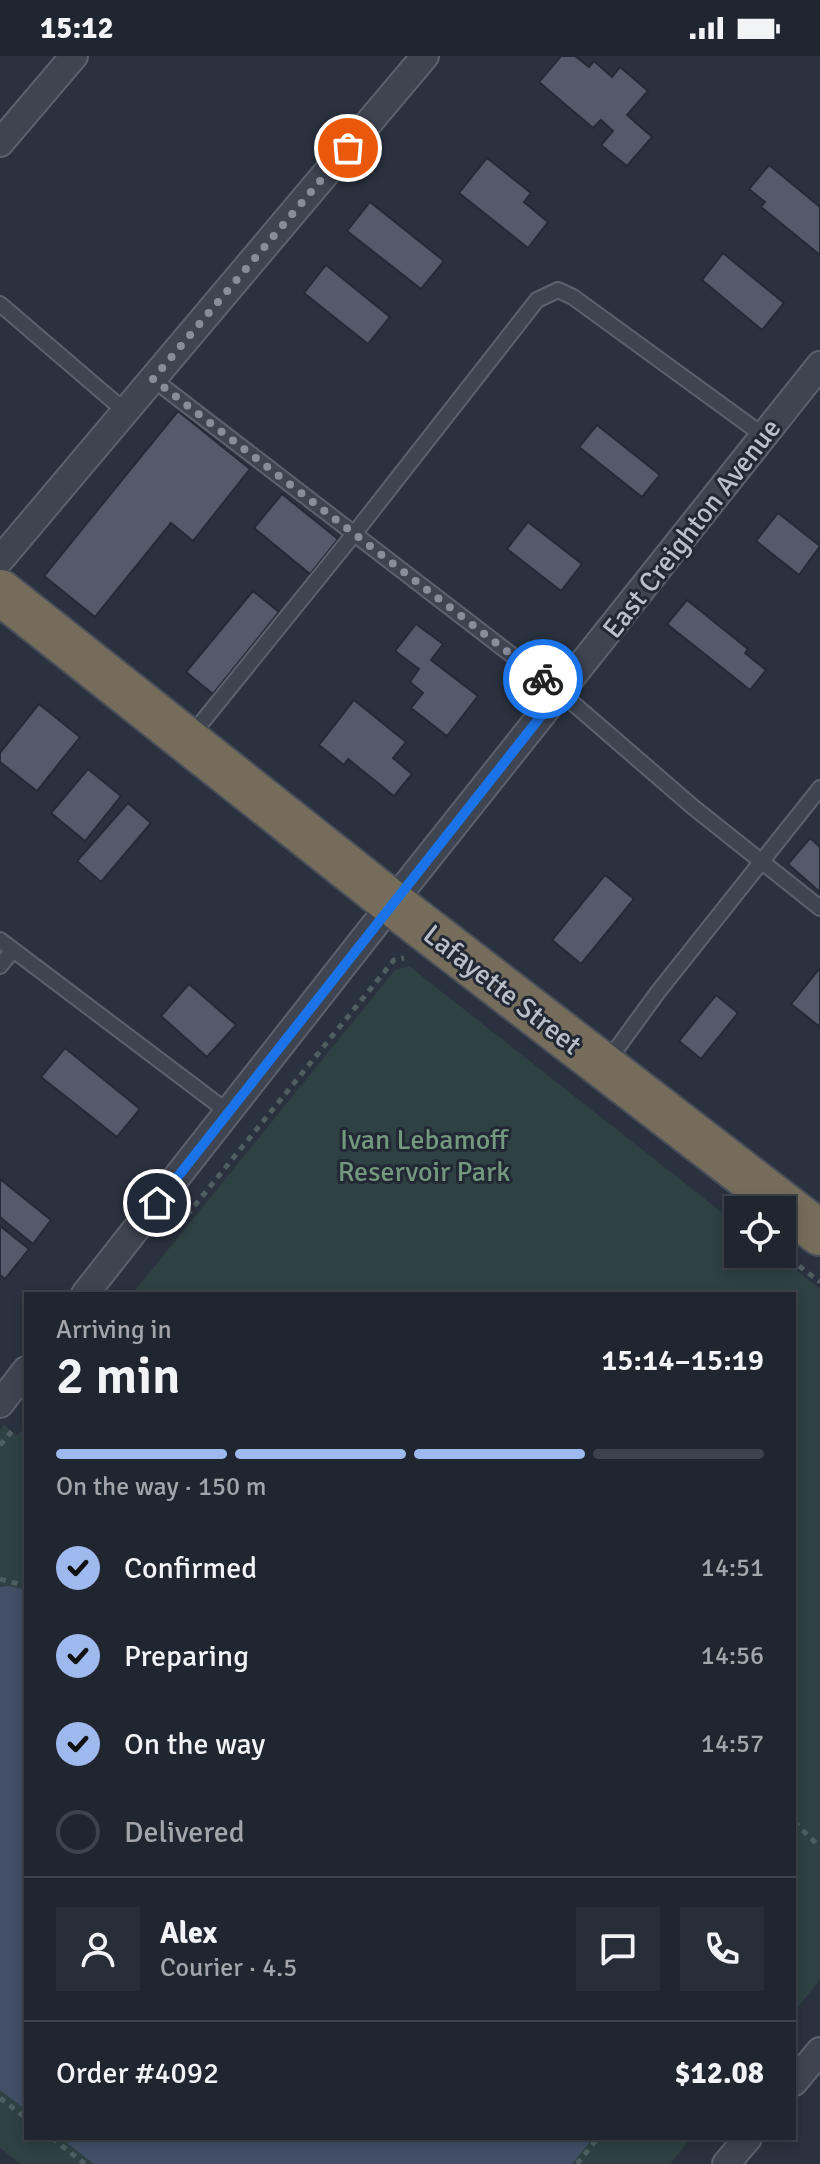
<!DOCTYPE html>
<html lang="en">
<head>
<meta charset="utf-8">
<style>
  body { margin:0; font-family:Signika,sans-serif; background:#282e37; color:#f1f3f6; height:100vh; display:flex; flex-direction:column; font-size:30px; white-space:nowrap }
  * { box-sizing:border-box; margin:0 }
  p { font-size:26px; color:#a2a5aa }
  .icon { flex:none; width:44px; height:44px; fill:none; stroke:currentColor; stroke-width:2; stroke-linecap:round; stroke-linejoin:round }
  .map { position:relative; flex:1; overflow:hidden }
  .details { position:absolute; left:24px; top:1236px; width:772px; height:848px; display:flex; flex-direction:column; background:#20262f; border-radius:0px; box-shadow:0 4px 12px #0003,0 0 0 2px #3d434b }
  .details>* { flex:none }
  .buttons { position:absolute; left:724px; top:1140px; display:grid; gap:16px }
  .buttons a { display:grid; place-items:center; width:72px; height:72px; border-radius:0px; background:#20262f; box-shadow:0 4px 12px #0003,0 0 0 2px #3d434b; font-size:40px }
  .pin { position:absolute; display:grid; place-items:center; width:68px; height:68px; color:#fff; margin:-34px; border:4px solid #fff; border-radius:50%; box-shadow:0 2px 8px #0007 }
  .courier { position:absolute; display:grid; place-items:center; width:80px; height:80px; margin:-40px; border:6px solid #1a73e8; border-radius:50%; background:#fff; color:#222; box-shadow:0 2px 10px #0007 }
  .head em { font-style:normal; font-weight:600 }
  .head div { display:flex; flex-direction:column-reverse }
  .head { display:flex; align-items:center; justify-content:space-between; height:136px; padding:0 32px }
  h1 { font-size:52px; font-weight:600; line-height:60px }
  .bar { display:grid; grid-template-columns:repeat(4,1fr); gap:12px 8px; align-content:center; height:96px; padding:0 32px }
  .bar i { height:10px; border-radius:6px; background:#3d434b }
  .bar .active { background:#9db9ed }
  .bar p { grid-column:span 4 }
  .line { display:flex; align-items:center; gap:20px; padding:0 32px; border-top:2px solid #3d434b }
  .line div { flex:1 }
  .round { display:grid; place-items:center; flex:none; width:84px; height:84px; border-radius:0px; background:#282e37 }
  ol { padding:0 32px; list-style:none }
  li { display:flex; align-items:center; gap:24px; height:88px }
  li p { margin-inline-start:auto }
  li .icon { padding:8px; border-radius:50%; background:#9db9ed; color:#111; stroke-width:4 }
  li:last-child { color:#a2a5aa }
  li i { width:44px; height:44px; border:4px solid #3d434b; border-radius:50% }
  .status { display:flex; justify-content:space-between; align-items:center; height:56px; padding:0 40px; background:#20262f; direction:ltr }
  .status svg { height:22px; fill:currentColor }
  .map>svg:first-child { display:block }
</style>
</head>
<body>
<div class="status"><b>15:12</b><svg viewBox="0 0 49 12"><path d="M0 12V9h3v3zM5 12V6h3v6zM10 12V3h3v9zM15 12V0h3v12zM26 1h20v11H26zM47 4h2v5h-2z"/></svg></div>
<div class="map">
<svg width="820" height="2108" viewBox="0 0 820 2108">
  <rect width="100%" height="100%" fill="#2a323f"/>
  <g fill="#2f4143">
    <path d="M409,910L738,1169V1198H775L820,1233V1924L794,1956V1238H132L395,914Z"/>
    <path d="M4,1369L17,1380L26,1369V2082H691L670,2108H21L0,2092V1374Z"/>
  </g>
  <g fill="#424f66">
    <path d="M9,1530L26,1534V2054L0,2034V1531Z"/>
    <path d="M61,2082H593L572,2108H94Z"/>
  </g>
  <g fill="#535b6a" stroke="#242b37" stroke-width="2">
    <path d="M561,0H575L589,11L594,5L612,21L620,11L648,35L627,59L652,81L627,110L601,89L613,75L601,64L593,72L539,26Z"/>
    <path d="M487,102L531,137L524,146L548,166L528,192L459,137Z"/>
    <path d="M769,109L820,151V199L761,151L765,146L749,133Z"/>
    <path d="M370,146L444,205L421,233L347,175Z"/>
    <path d="M723,197L784,247L762,274L702,224Z"/>
    <path d="M326,209L390,261L368,288L304,237Z"/>
    <path d="M178,355L250,413L193,485L171,467L95,561L44,520Z"/>
    <path d="M597,369L660,419L642,441L579,391Z"/>
    <path d="M282,438L338,483L310,518L254,472Z"/>
    <path d="M778,457L820,490L799,519L756,485Z"/>
    <path d="M528,466L582,508L561,535L507,493Z"/>
    <path d="M253,535L279,556L213,638L186,616Z"/>
    <path d="M687,544L748,593L745,597L766,614L750,634L667,568Z"/>
    <path d="M416,568L443,588L431,604L478,640L447,680L411,652L423,637L410,626L419,613L395,595Z"/>
    <path d="M354,644L406,686L393,702L412,718L394,740L348,703L344,709L319,689Z"/>
    <path d="M39,648L80,681L37,735L0,706V697Z"/>
    <path d="M88,713L121,740L85,785L51,757Z"/>
    <path d="M128,747L151,767L101,826L77,805Z"/>
    <path d="M810,782L820,791V836L788,808Z"/>
    <path d="M605,819L634,843L581,908L552,884Z"/>
    <path d="M820,912V971L791,948Z"/>
    <path d="M189,928L236,969L207,1001L161,960Z"/>
    <path d="M716,939L738,957L701,1003L679,985Z"/>
    <path d="M65,992L140,1053L117,1081L41,1021Z"/>
    <path d="M0,1123L51,1164L33,1188L0,1161Z"/>
    <path d="M0,1170L29,1193L5,1223L0,1219Z"/>
  </g>
  <g fill="none" stroke-linecap="round" stroke-linejoin="round">
    <g stroke="#5b626d" stroke-width="18">
      <g id="lane">
        <path d="M0,248L126,356"/>
        <path d="M153,323L560,636L693,751L820,852"/>
        <path d="M190,681L354,478L537,244L558,234L573,241L764,380"/>
        <path d="M0,884L228,1056"/>
        <path d="M0,910L13,894"/>
        <path d="M607,1006L658,936L820,732"/>
      </g>
    </g>
    <g stroke="#5b626d" stroke-width="30">
      <g id="street">
        <path d="M0,87L74,0"/>
        <path d="M0,504L425,0"/>
        <path d="M85,1238L392,847L820,309"/>
        <path d="M0,1348L26,1314"/>
        <path d="M794,2026L820,1995"/>
        <path d="M726,2108L748,2082"/>
      </g>
    </g>
    <g stroke="#484f5a" stroke-width="48">
      <path id="highway" d="M0,536L392,847L820,1177"/>
    </g>
    <g stroke="#4e5e61" stroke-width="5" stroke-dasharray="6 6" stroke-linecap="butt">
      <path d="M187,1159L394,904L404,902"/>
      <path d="M799,1210L820,1226"/>
      <path d="M0,1389L12,1375"/>
      <path d="M0,1523L26,1530"/>
      <path d="M794,1766L820,1791"/>
      <path d="M0,2042L26,2062"/>
      <path d="M52,2082L85,2108"/>
      <path d="M577,2108L598,2082"/>
    </g>
    <use href="#lane" stroke="#3e4450" stroke-width="14"/>
    <use href="#street" stroke="#3e4450" stroke-width="26"/>
    <use href="#highway" stroke="#756c5c" stroke-width="44"/>
  </g>
  <g fill="none" stroke-linecap="round" stroke-linejoin="round">
    <path stroke="#888e99" stroke-width="8" stroke-dasharray="0 14.4" d="M348,92L153,323L543,623"/>
    <path stroke="#1a73e8" stroke-width="10" d="M157,1147L560,636L543,623"/>
  </g>
  <g text-anchor="middle" stroke-width="6" stroke-linejoin="round" paint-order="stroke">
    <g font-size="28" fill="#bac0ca" stroke="#222935">
      <text transform="translate(691 472) rotate(-52)" y="10">East Creighton Avenue</text>
      <text transform="translate(503 933) rotate(38)" y="10">Lafayette Street</text>
    </g>
    <g font-size="28" fill="#74987e" stroke="#222935">
      <text x="424" y="1093">Ivan Lebamoff<tspan x="424" dy="32">Reservoir Park</tspan></text>
    </g>
  </g>
</svg>
<div class="buttons">
<a><svg class="icon" aria-label="locate" viewBox="0 0 24 24"><circle cx="12" cy="12" r="6"/><path d="M12 2v4M12 18v4M2 12h4M18 12h4"/></svg></a>
</div>
<div class="pin" style="left:348px;top:92px;background:#ea580c"><svg class="icon" aria-label="bag" viewBox="0 0 24 24"><path d="M5 8h14l-1 12H6zM9 8a3 3 0 0 1 6 0"/></svg></div>
<div class="pin" style="left:157px;top:1147px;background:#1f2937"><svg class="icon" aria-label="home" viewBox="0 0 24 24"><path d="M3 11l9-7 9 7M6 9v11h12V9"/></svg></div>
<div class="courier" style="left:543px;top:623px"><svg class="icon" aria-label="bike" viewBox="0 0 24 24"><circle cx="6" cy="16" r="4"/><circle cx="18" cy="16" r="4"/><path d="M6 16l4-8h5l3 8M10 8l3 8H6M13 5h3"/></svg></div>
<section class="details">
<div class="head"><div><h1>2 min</h1><p>Arriving in</p></div><em>15:14–15:19</em></div>
<div class="bar"><i class="active"></i><i class="active"></i><i class="active"></i><i></i><p>On the way · 150 m</p></div>
<ol>
<li><svg class="icon" aria-label="check" viewBox="0 0 24 24"><path d="M5 12l5 5 9-10"/></svg>Confirmed<p>14:51</p></li>
<li><svg class="icon" aria-label="check" viewBox="0 0 24 24"><path d="M5 12l5 5 9-10"/></svg>Preparing<p>14:56</p></li>
<li><svg class="icon" aria-label="check" viewBox="0 0 24 24"><path d="M5 12l5 5 9-10"/></svg>On the way<p>14:57</p></li>
<li><i></i>Delivered</li>
</ol>
<div class="line" style="height:144px"><a class="round"><svg class="icon" aria-label="person" viewBox="0 0 24 24"><circle cx="12" cy="8" r="4"/><path d="M4 21q1-7 8-7t8 7"/></svg></a><div><b>Alex</b><p>Courier · 4.5</p></div><a class="round"><svg class="icon" aria-label="chat" viewBox="0 0 24 24"><path d="M4 5h16v11H9l-5 4z"/></svg></a><a class="round"><svg class="icon" aria-label="phone" viewBox="0 0 24 24"><path d="M5 4h4l2 5-3 2q2 4 5 5l2-3 5 2v4C11 20 4 13 5 4z"/></svg></a></div>
<div class="line" style="height:104px"><div>Order #4092</div><b>$12.08</b></div>
</section>
</div>
</body>
</html>
